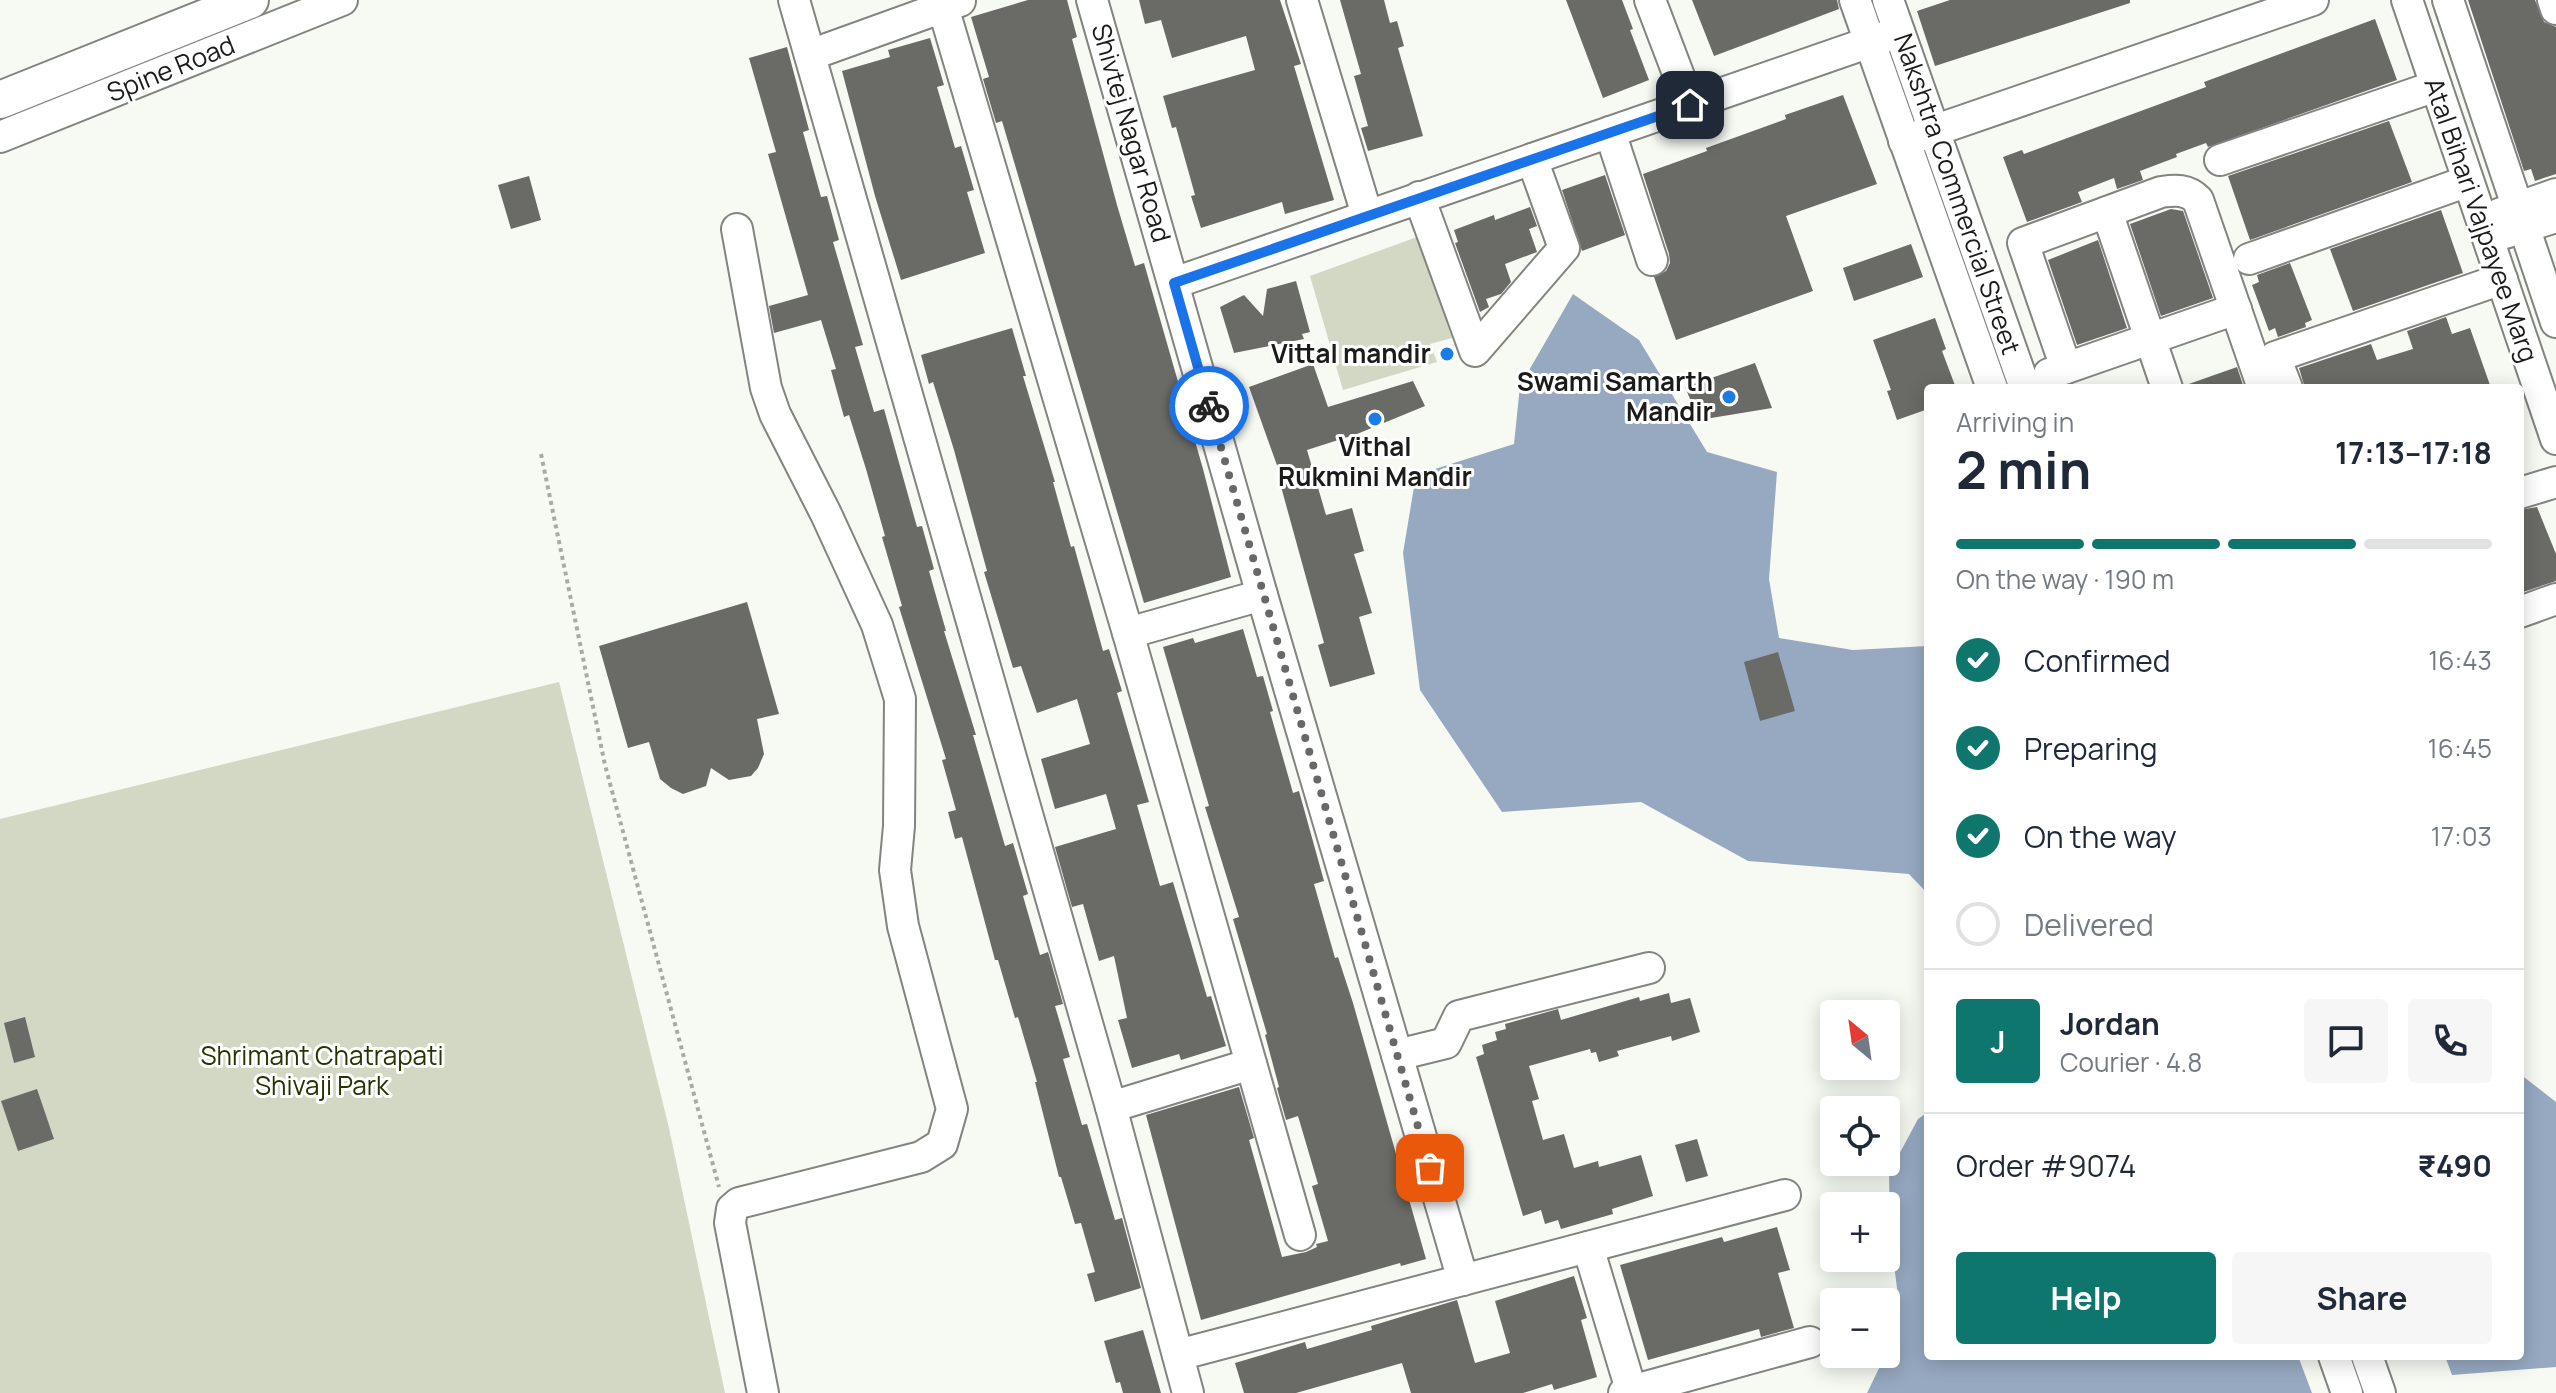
<!DOCTYPE html>
<html lang="en">
<head>
<meta charset="utf-8">
<style>
  body { margin:0; font-family:Manrope,sans-serif; background:#f6f6f7; color:#1f2937; height:100vh; display:flex; flex-direction:column; font-size:30px; white-space:nowrap }
  * { box-sizing:border-box; margin:0 }
  p { font-size:26px; color:#747a83 }
  .icon { flex:none; width:44px; height:44px; fill:none; stroke:currentColor; stroke-width:2; stroke-linecap:round; stroke-linejoin:round }
  .map { position:relative; flex:1; overflow:hidden }
  .side { position:absolute; left:1924px; top:384px; width:600px; height:976px; display:flex; flex-direction:column; background:#fff; border-radius:8px; box-shadow:0 4px 20px #0003 }
  .side>* { flex:none }
  .needle { width:52px; rotate:331deg }
  .controls { position:absolute; left:1820px; top:1000px; display:grid; gap:16px }
  .controls a { display:grid; place-items:center; width:80px; height:80px; border-radius:8px; background:#fff; box-shadow:0 4px 20px #0003; font-size:40px }
  .pin { position:absolute; display:grid; place-items:center; width:68px; height:68px; color:#fff; margin:-34px; border-radius:16px; box-shadow:0 4px 12px #0006 }
  .courier { position:absolute; display:grid; place-items:center; width:80px; height:80px; margin:-40px; border:6px solid #1a73e8; border-radius:50%; background:#fff; color:#222; box-shadow:0 2px 10px #0007 }
  .overview em { font-style:normal; font-weight:700 }
  .overview div { display:flex; flex-direction:column-reverse }
  .overview { display:flex; align-items:center; justify-content:space-between; height:136px; padding:0 32px }
  h1 { font-size:52px; font-weight:700; line-height:60px }
  .bar { display:grid; grid-template-columns:repeat(4,1fr); gap:12px 8px; align-content:center; height:96px; padding:0 32px }
  .bar i { height:10px; border-radius:6px; background:#e0e1e3 }
  .bar .active { background:#0f766e }
  .bar p { grid-column:span 4 }
  .line { display:flex; align-items:center; gap:20px; padding:0 32px; border-top:2px solid #e0e1e3 }
  .line div { flex:1 }
  .round { display:grid; place-items:center; flex:none; width:84px; height:84px; border-radius:8px; background:#f6f6f7 }
  ol { padding:0 32px; list-style:none }
  li { display:flex; align-items:center; gap:24px; height:88px }
  li p { margin-inline-start:auto }
  li .icon { padding:8px; border-radius:50%; background:#0f766e; color:#fff; stroke-width:4 }
  li:last-child { color:#747a83 }
  li i { width:44px; height:44px; border:4px solid #e0e1e3; border-radius:50% }
  .cta { display:flex; gap:16px; margin-top:auto; padding:16px 32px }
  .cta a { flex:1; height:92px; border-radius:8px; background:#0f766e; color:#fff; font-size:32px; font-weight:700; line-height:92px; text-align:center }
  .cta a+a { background:#f6f6f7; color:#1f2937 }
  .map>svg:first-child { display:block }
</style>
</head>
<body>
<div class="map">
<svg width="2556" height="1393" viewBox="0 0 2556 1393">
  <rect width="100%" height="100%" fill="#f7f9f3"/>
  <g fill="#d2d8c4">
    <path d="M1417,237L1452,338L1430,344L1437,362L1343,390L1310,276Z"/>
    <path d="M559,682L669,1128L725,1393H0V819Z"/>
  </g>
  <g fill="#96a9c1">
    <path d="M1573,294L1639,340L1707,452L1777,472L1769,579L1779,638L1853,650L1928,646V894L1909,874L1748,861L1641,802L1502,812L1420,690L1403,553L1416,475L1514,444L1520,386Z"/>
    <path d="M2520,1074L2556,1102V1367L2452,1375L2445,1356H2520Z"/>
    <path d="M1928,1112V1356H2298L2312,1393H1867L1886,1354L1900,1311L1890,1234L1889,1173L1918,1119Z"/>
  </g>
  <g fill="#6a6b66">
    <path d="M1028,0H1067L1077,37L1072,39L1117,205L1135,266L1144,263L1203,469L1231,577L1144,603L1002,121L996,123L983,79L989,77L971,17Z"/>
    <path d="M1139,0H1280L1301,64L1294,66L1334,200L1285,214L1282,202L1201,228L1191,196L1195,195L1176,127L1172,128L1163,96L1255,70L1246,36L1172,58L1161,20L1145,24Z"/>
    <path d="M1340,0H1384L1390,23L1397,21L1404,46L1398,48L1423,136L1368,151L1361,128L1368,126L1354,76L1361,74Z"/>
    <path d="M1566,0H1622L1633,29L1630,30L1649,80L1603,98Z"/>
    <path d="M1692,0H1837L1839,9L1714,56Z"/>
    <path d="M1950,0H2130V3L1935,66L1917,11Z"/>
    <path d="M2468,0H2535L2544,22L2556,27V174L2535,181L2531,169L2524,171Z"/>
    <path d="M2375,19L2397,80L2208,147L2206,143L2176,154L2177,157L2140,171L2143,180L2117,189L2114,178L2078,192L2082,202L2027,222L2003,157L2022,150L2024,154L2206,87L2204,82Z"/>
    <path d="M930,38L944,85L937,87L955,148L961,146L974,190L967,192L985,253L901,280L875,196L842,71L890,57L888,50Z"/>
    <path d="M787,47L809,130L803,132L821,197L827,196L839,240L833,242L863,345L855,347L874,412L884,409L917,527L922,526L934,569L929,571L946,631H944L976,735H973L1005,846L1013,843L1028,894L1023,896L1040,955L1048,952L1063,1004L1055,1006L1070,1057L1063,1059L1082,1125L1087,1124L1115,1220L1122,1218L1141,1288L1095,1302L1087,1274L1095,1272L1081,1223L1075,1224L1061,1177H1059L1035,1082H1037L1018,1017L1015,1018L998,960H995L962,837L955,839L948,812L956,810L942,760L946,759L899,607L902,606L882,537L885,536L866,469L849,415L844,417L831,370L836,369L821,320L774,333L769,306L808,295L768,154L776,152L749,58Z"/>
    <path d="M1843,95L1877,184L1786,216L1813,291L1676,340L1654,277L1666,271L1670,263L1669,254L1643,174L1707,151L1706,148L1786,119L1785,115Z"/>
    <path d="M2389,121L2412,182L2250,240L2228,176Z"/>
    <path d="M1605,175L1625,235L1582,251L1562,190Z"/>
    <path d="M529,176L541,220L511,229L498,185Z"/>
    <path d="M1530,207L1537,226L1529,229L1537,252L1505,264L1511,282L1501,294L1486,299L1489,307L1480,312L1455,243L1458,242L1454,230L1494,215L1495,220Z"/>
    <path d="M2171,209L2183,211L2213,298L2161,316L2130,224Z"/>
    <path d="M2441,210L2463,273L2353,311L2330,249Z"/>
    <path d="M2098,240L2127,328L2077,345L2048,260Z"/>
    <path d="M1911,244L1923,277L1854,301L1843,268Z"/>
    <path d="M2290,263L2312,320L2305,323L2306,327L2278,337L2275,328L2269,331L2252,285L2259,282L2257,275Z"/>
    <path d="M1296,281L1310,332L1302,334L1304,339L1234,353L1220,307L1244,295L1263,316L1267,289Z"/>
    <path d="M2446,317L2452,334L2470,328L2491,388H2305L2299,368L2371,344L2377,360L2413,349L2407,331Z"/>
    <path d="M1935,318L1946,349L1942,351L1956,388H1928V409L1897,420L1887,391L1891,390L1873,340Z"/>
    <path d="M1012,328L1026,376H1023L1055,482H1053L1071,547L1074,546L1103,651L1109,649L1122,691L1117,693L1149,802L1137,805L1160,886L1173,882L1207,997L1211,996L1226,1046L1181,1060L1179,1054L1132,1068L1118,1020L1127,1018L1114,956L1099,961L1083,904L1072,907L1055,847L1116,829L1106,794L1055,809L1041,759L1090,744L1077,699L1037,713L1021,666L1013,668L984,572L987,571L954,450L933,382L929,384L921,355Z"/>
    <path d="M1755,363L1772,408L1699,420L1685,387Z"/>
    <path d="M1313,364L1328,407L1413,381L1425,406L1357,434L1307,450L1326,515L1352,508L1364,551L1354,554L1372,613L1359,617L1375,674L1330,687L1318,645L1324,643L1277,472L1279,471L1249,387Z"/>
    <path d="M2237,367L2244,388H2186V385Z"/>
    <path d="M2537,507L2556,554V581L2520,593V510Z"/>
    <path d="M747,602L779,714L757,719L764,754L758,768L751,776L729,780L711,768L706,786L683,794L671,788L660,779L649,742L628,748L599,646Z"/>
    <path d="M1243,629L1257,677L1263,676L1273,711L1270,712L1293,793L1299,791L1324,881L1314,884L1335,958L1338,957L1353,1003L1426,1259L1401,1266L1400,1263L1201,1320L1146,1115L1239,1087L1254,1138L1249,1140L1282,1257L1306,1252L1317,1247L1316,1244L1328,1241L1312,1186L1318,1184L1298,1116L1286,1120L1277,1088L1279,1087L1265,1035L1267,1034L1233,919L1239,917L1205,807L1209,806L1163,647L1193,638L1195,643Z"/>
    <path d="M1778,652L1795,711L1760,721L1744,662Z"/>
    <path d="M1669,993L1671,1003L1690,998L1700,1032L1672,1041L1671,1036L1617,1051L1619,1056L1599,1062L1596,1052L1591,1053L1590,1049L1529,1066L1539,1099L1532,1101L1543,1140L1564,1134L1574,1168L1598,1161L1599,1167L1641,1155L1653,1196L1612,1209L1613,1214L1561,1229L1558,1220L1545,1224L1541,1210L1523,1216L1476,1057L1484,1054L1482,1045L1497,1040L1495,1032L1506,1029L1505,1024L1526,1018L1558,1009L1561,1020L1639,997L1640,1001Z"/>
    <path d="M25,1017L35,1057L14,1063L4,1023Z"/>
    <path d="M37,1089L54,1139L18,1151L1,1101Z"/>
    <path d="M1697,1139L1708,1176L1686,1182L1675,1145Z"/>
    <path d="M1777,1227L1790,1270L1778,1273L1794,1328L1761,1337L1759,1329L1648,1360L1620,1265L1722,1237L1724,1242Z"/>
    <path d="M1574,1276L1587,1318L1581,1320L1597,1377L1554,1390L1552,1384L1523,1393H1411L1402,1363L1296,1393H1244L1235,1363L1305,1342L1307,1349L1372,1330L1371,1326L1457,1300L1475,1363L1510,1353L1495,1301Z"/>
    <path d="M1143,1330L1161,1393H1123L1120,1382L1116,1383L1104,1341Z"/>
  </g>
  <g fill="none" stroke-linecap="round" stroke-linejoin="round">
    <g stroke="#82847f" stroke-width="34">
      <g id="minor">
        <path d="M794,0L1111,1107L1188,1393"/>
        <path d="M1092,0L1262,595L1463,1280"/>
        <path d="M1302,0L1367,215"/>
        <path d="M1650,0L1690,105"/>
        <path d="M1855,0L1992,388"/>
        <path d="M1888,0L2025,388"/>
        <path d="M2407,0L2556,439"/>
        <path d="M2448,0L2556,322"/>
        <path d="M2553,0L2556,9"/>
        <path d="M943,7L1128,633L1300,1235"/>
        <path d="M810,55L960,1"/>
        <path d="M1610,132L1652,260"/>
        <path d="M0,137L342,0"/>
        <path d="M1904,141L2313,0"/>
        <path d="M2220,160L2436,86"/>
        <path d="M1419,197L1475,351L1564,248L1532,159"/>
        <path d="M2107,212L2167,388"/>
        <path d="M2499,214L2556,194"/>
        <path d="M737,229L766,388L775,414L826,514L877,625L900,699L899,826L895,870L903,926L952,1109L942,1144L921,1157L739,1203L732,1209L730,1223L763,1393"/>
        <path d="M2505,233L2556,217"/>
        <path d="M2249,259L2468,181"/>
        <path d="M1174,283L1899,32"/>
        <path d="M2066,368L2023,243L2161,192C2176,190 2187,189 2198,200L2263,388"/>
        <path d="M2049,374L2236,309"/>
        <path d="M2287,388L2275,357L2502,279"/>
        <path d="M2520,493L2556,482"/>
        <path d="M2520,612L2556,599"/>
        <path d="M1128,633L1262,595"/>
        <path d="M1397,1055L1446,1043L1459,1016L1649,968"/>
        <path d="M1111,1107L1251,1064"/>
        <path d="M1588,1247L1632,1393"/>
        <path d="M1178,1355L1785,1195"/>
        <path d="M2334,1356L2347,1393"/>
        <path d="M2367,1356L2380,1393"/>
        <path d="M1624,1393L1810,1342"/>
      </g>
    </g>
    <g stroke="#82847f" stroke-width="40">
      <path id="major" d="M0,100L250,0"/>
    </g>
    <path stroke="#a9aaa6" stroke-width="4" stroke-dasharray="4 4" stroke-linecap="butt" d="M541,454L605,765L719,1187"/>
    <use href="#minor" stroke="#fff" stroke-width="30"/>
    <use href="#major" stroke="#fff" stroke-width="36"/>
  </g>
  <g fill="none" stroke-linecap="round" stroke-linejoin="round">
    <path stroke="#686966" stroke-width="8" stroke-dasharray="0 14.4" d="M1209,406L1430,1168"/>
    <path stroke="#1a73e8" stroke-width="10" d="M1209,406L1174,283L1690,105"/>
  </g>
  <g fill="#1b7ce5" stroke="#fff" stroke-width="3">
    <circle cx="1447" cy="354" r="8"/>
    <circle cx="1729" cy="397" r="8"/>
    <circle cx="1375" cy="419" r="8"/>
  </g>
  <g text-anchor="middle" stroke-width="6" stroke-linejoin="round" paint-order="stroke">
    <g font-size="26" fill="#1b1c1a" stroke="#fff">
      <text transform="translate(171 69) rotate(-22)" y="9">Spine Road</text>
      <text transform="translate(1131 133) rotate(74)" y="9">Shivtej Nagar Road</text>
      <text transform="translate(1957 194) rotate(71)" y="9">Nakshtra Commercial Street</text>
      <text transform="translate(2481 220) rotate(71)" y="9">Atal Bihari Vajpayee Marg</text>
    </g>
    <g font-size="26" font-weight="bold" fill="#1b1c1a" stroke="#fff" text-anchor="end">
      <text x="1431" y="363">Vittal mandir</text>
      <text x="1713" y="391">Swami Samarth<tspan x="1713" dy="30">Mandir</tspan></text>
      <text x="1375" y="456" text-anchor="middle">Vithal<tspan x="1375" dy="30">Rukmini Mandir</tspan></text>
    </g>
    <g font-size="26" fill="#293201" stroke="#fff">
      <text x="322" y="1065">Shrimant Chatrapati<tspan x="322" dy="30">Shivaji Park</tspan></text>
    </g>
  </g>
</svg>
<div class="controls">
<a><svg class="needle" viewBox="-14 -14 28 28"><path d="M0-13l5 13h-10z" fill="#e53935"/><path d="M0 13l5-13h-10z" fill="#747a83"/></svg></a>
<a><svg class="icon" aria-label="locate" viewBox="0 0 24 24"><circle cx="12" cy="12" r="6"/><path d="M12 2v4M12 18v4M2 12h4M18 12h4"/></svg></a>
<a>+</a>
<a>−</a>
</div>
<div class="pin" style="left:1430px;top:1168px;background:#ea580c"><svg class="icon" aria-label="bag" viewBox="0 0 24 24"><path d="M5 8h14l-1 12H6zM9 8a3 3 0 0 1 6 0"/></svg></div>
<div class="pin" style="left:1690px;top:105px;background:#1f2937"><svg class="icon" aria-label="home" viewBox="0 0 24 24"><path d="M3 11l9-7 9 7M6 9v11h12V9"/></svg></div>
<div class="courier" style="left:1209px;top:406px"><svg class="icon" aria-label="bike" viewBox="0 0 24 24"><circle cx="6" cy="16" r="4"/><circle cx="18" cy="16" r="4"/><path d="M6 16l4-8h5l3 8M10 8l3 8H6M13 5h3"/></svg></div>
<section class="side">
<div class="overview"><div><h1>2 min</h1><p>Arriving in</p></div><em>17:13–17:18</em></div>
<div class="bar"><i class="active"></i><i class="active"></i><i class="active"></i><i></i><p>On the way · 190 m</p></div>
<ol>
<li><svg class="icon" aria-label="check" viewBox="0 0 24 24"><path d="M5 12l5 5 9-10"/></svg>Confirmed<p>16:43</p></li>
<li><svg class="icon" aria-label="check" viewBox="0 0 24 24"><path d="M5 12l5 5 9-10"/></svg>Preparing<p>16:45</p></li>
<li><svg class="icon" aria-label="check" viewBox="0 0 24 24"><path d="M5 12l5 5 9-10"/></svg>On the way<p>17:03</p></li>
<li><i></i>Delivered</li>
</ol>
<div class="line" style="height:144px"><b class="round" style="background:#0f766e;color:#fff">J</b><div><b>Jordan</b><p>Courier · 4.8</p></div><a class="round"><svg class="icon" aria-label="chat" viewBox="0 0 24 24"><path d="M4 5h16v11H9l-5 4z"/></svg></a><a class="round"><svg class="icon" aria-label="phone" viewBox="0 0 24 24"><path d="M5 4h4l2 5-3 2q2 4 5 5l2-3 5 2v4C11 20 4 13 5 4z"/></svg></a></div>
<div class="line" style="height:104px"><div>Order #9074</div><b>₹490</b></div>
<div class="cta"><a>Help</a><a>Share</a></div>
</section>
</div>
</body>
</html>
